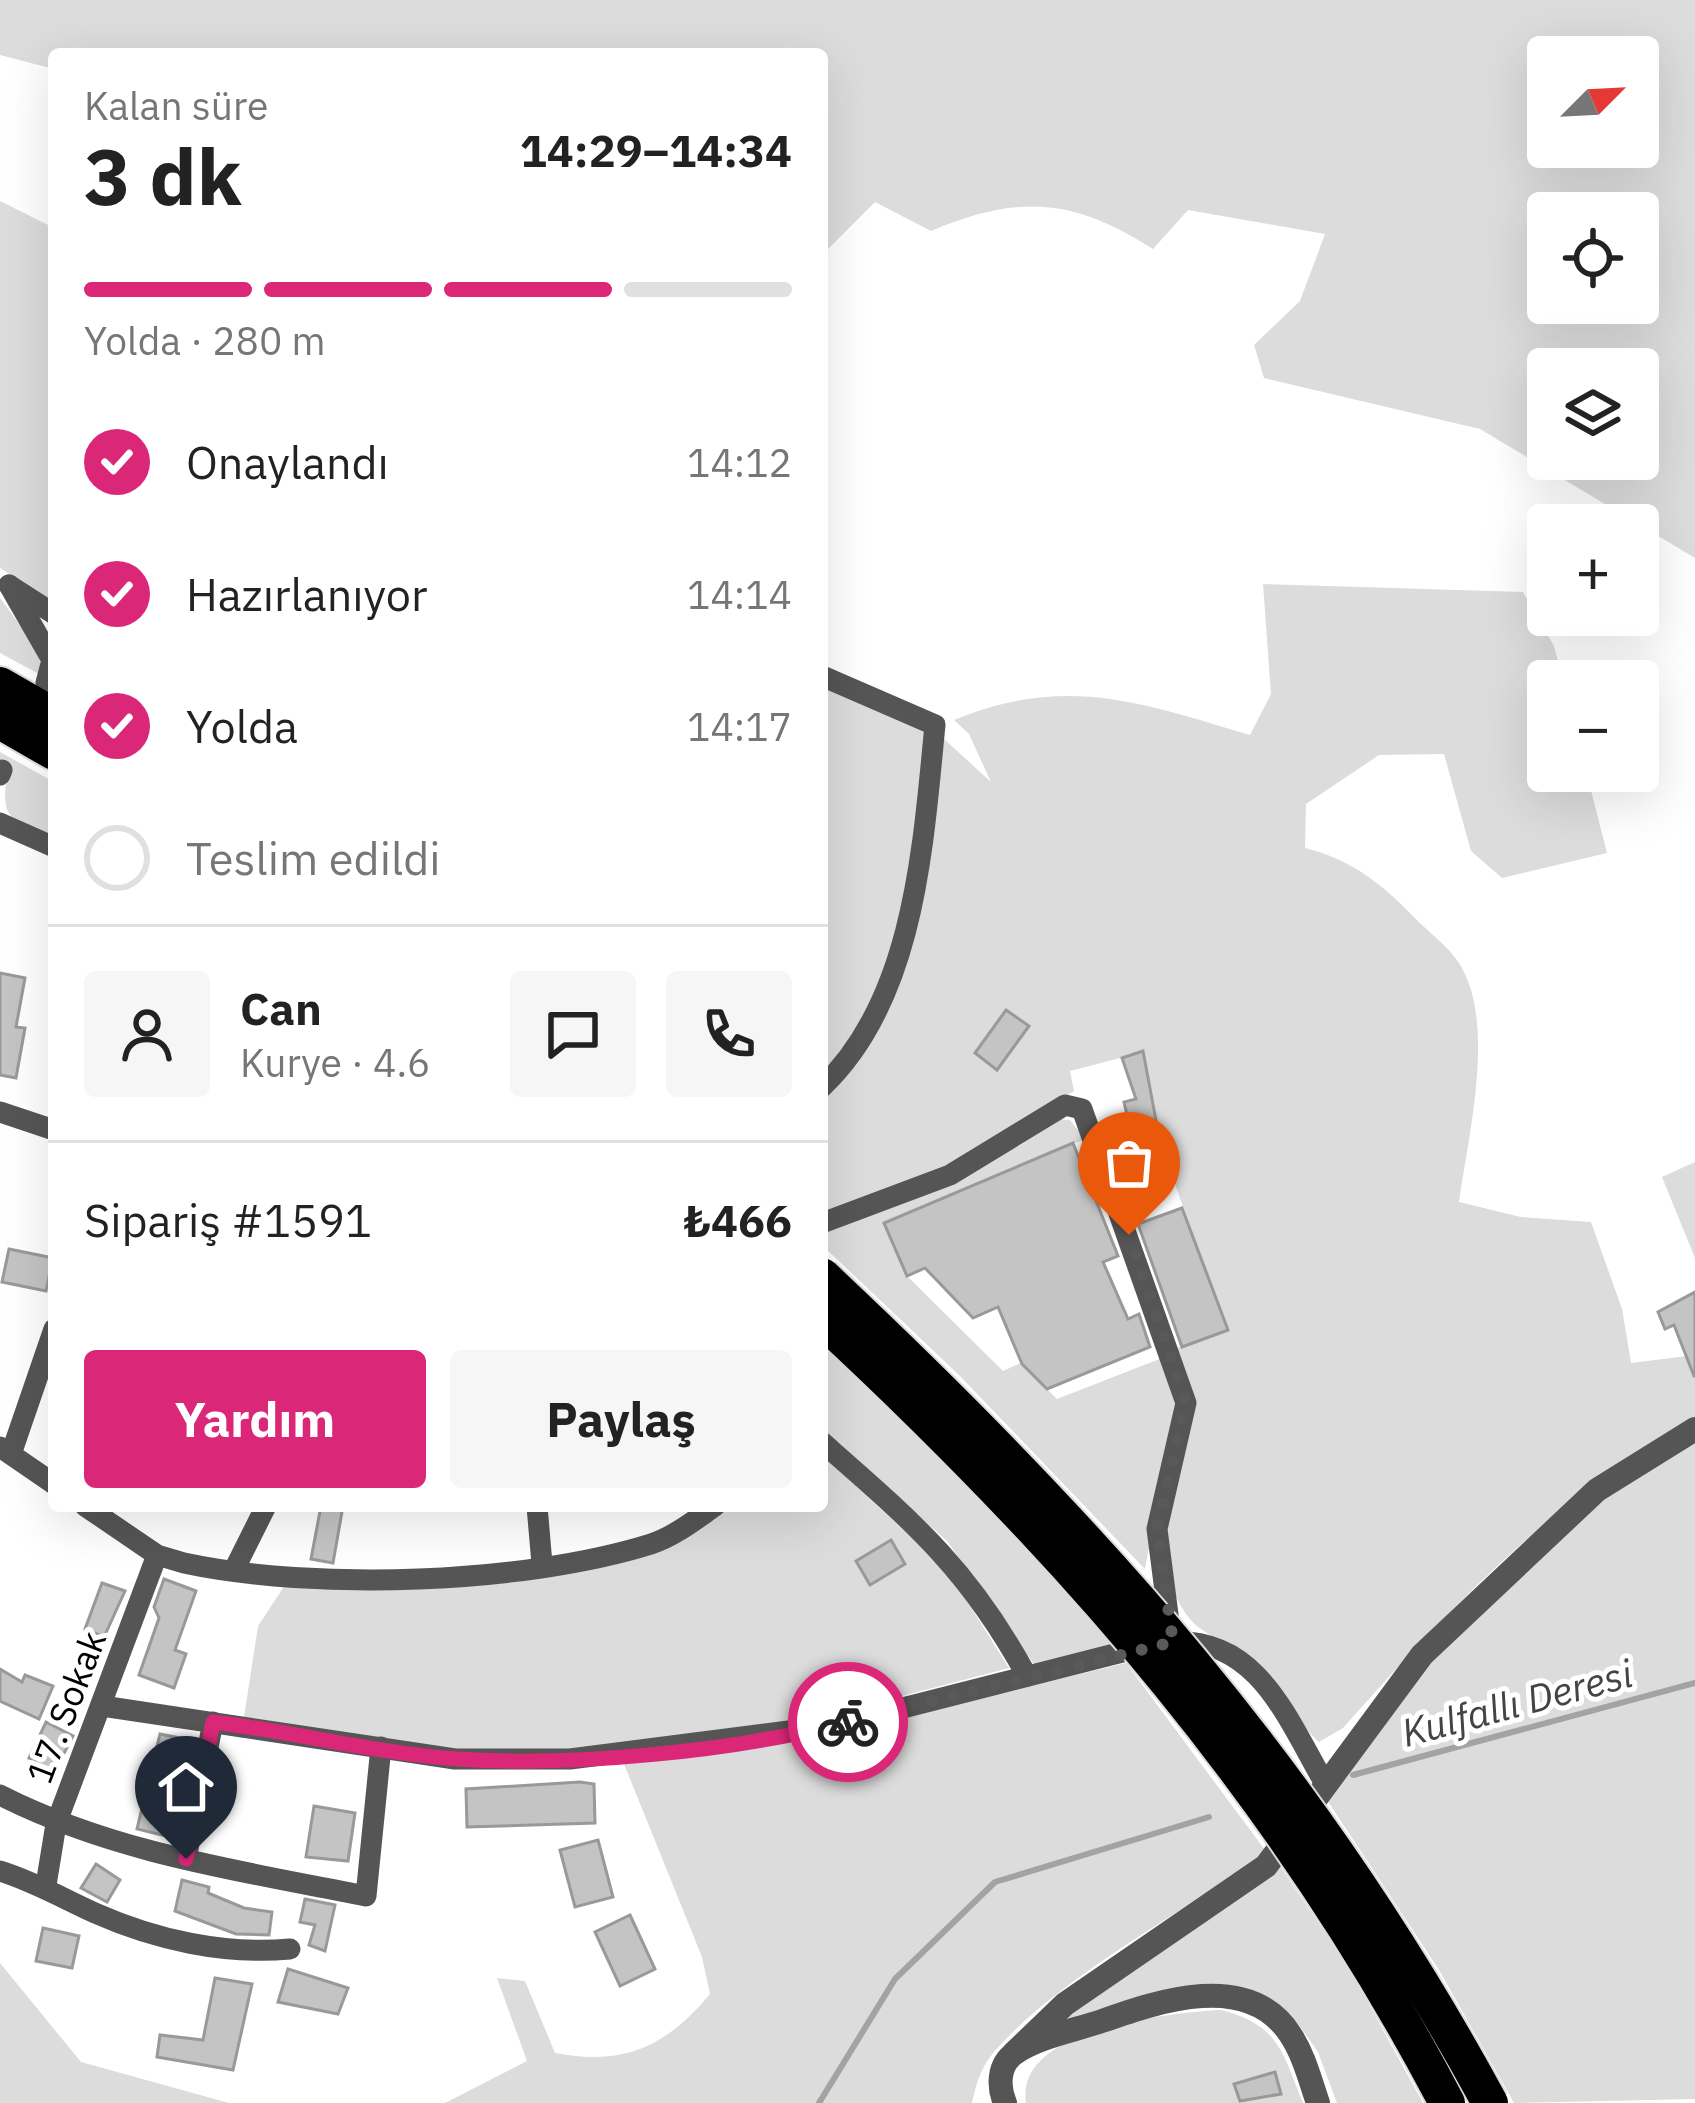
<!DOCTYPE html>
<html lang="tr">
<head>
<meta charset="utf-8">
<style>
  body { margin:0; font-family:"IBM Plex Sans",sans-serif; background:#f6f6f6; color:#222; height:100vh; display:flex; flex-direction:column; font-size:45px; white-space:nowrap }
  * { box-sizing:border-box; margin:0 }
  p { font-size:39px; color:#767676 }
  .icon { flex:none; width:66px; height:66px; fill:none; stroke:currentColor; stroke-width:2; stroke-linecap:round; stroke-linejoin:round }
  .map { position:relative; flex:1; overflow:hidden }
  .drawer { position:absolute; left:48px; top:48px; width:780px; height:1464px; display:flex; flex-direction:column; background:#fff; border-radius:12px; box-shadow:0 12px 48px #0002 }
  .drawer>* { flex:none }
  .needle { width:78px; rotate:66deg }
  .buttons { position:absolute; left:1527px; top:36px; display:grid; gap:24px }
  .buttons a { display:grid; place-items:center; width:132px; height:132px; border-radius:12px; background:#fff; box-shadow:0 12px 48px #0002; font-size:60px }
  .pin { position:absolute; display:grid; place-items:center; width:102px; height:102px; color:#fff; margin:-123px -51px; border-radius:50% 50% 50% 0; rotate:-45deg; box-shadow:0 0 12px #0007 }
  .pin .icon { rotate:45deg }
  .courier { position:absolute; display:grid; place-items:center; width:120px; height:120px; margin:-60px; border:9px solid #db2777; border-radius:50%; background:#fff; color:#222; box-shadow:0 3px 15px #0007 }
  .headline em { font-style:normal; font-weight:700 }
  .headline div { display:flex; flex-direction:column-reverse }
  .headline { display:flex; align-items:center; justify-content:space-between; height:204px; padding:0 36px }
  h1 { font-size:78px; font-weight:700; line-height:90px }
  .bar { display:grid; grid-template-columns:repeat(4,1fr); gap:18px 12px; align-content:center; height:144px; padding:0 36px }
  .bar i { height:15px; border-radius:9px; background:#e0e0e0 }
  .bar .selected { background:#db2777 }
  .bar p { grid-column:span 4 }
  .line { display:flex; align-items:center; gap:30px; padding:0 36px; border-top:3px solid #e0e0e0 }
  .line div { flex:1 }
  .round { display:grid; place-items:center; flex:none; width:126px; height:126px; border-radius:12px; background:#f6f6f6 }
  ol { padding:0 36px; list-style:none }
  li { display:flex; align-items:center; gap:36px; height:132px }
  li p { margin-inline-start:auto }
  li .icon { padding:12px; border-radius:50%; background:#db2777; color:#fff; stroke-width:4 }
  li:last-child { color:#767676 }
  li i { width:66px; height:66px; border:6px solid #e0e0e0; border-radius:50% }
  .cta { display:flex; gap:24px; margin-top:auto; padding:24px 36px }
  .cta a { flex:1; height:138px; border-radius:12px; background:#db2777; color:#fff; font-size:48px; font-weight:700; line-height:138px; text-align:center }
  .cta a+a { background:#f6f6f6; color:#222 }
  .map>svg:first-child { display:block }
</style>
</head>
<body>
<div class="map">
<svg width="1695" height="2103" viewBox="0 0 1695 2103">
  <rect width="100%" height="100%" fill="#fff"/>
  <g fill="#dcdcdc" fill-rule="evenodd">
    <path d="M0,0H1695V558L1480,429L1264,378L1254,345L1300,301L1325,234L1188,210L1153,249C1073,198 1019,194 931,231L875,202L822,255V54H54V69L0,55ZM1548,57H1638V147H1548ZM1548,213H1638V303H1548ZM1548,369H1638V459H1548Z"/>
    <path d="M0,201L54,228V602L0,568Z"/>
    <path d="M1263,584L1523,592L1554,646L1563,681H1548V771H1586L1607,853L1502,878L1471,851L1444,754L1379,755L1306,804L1305,848C1350,859 1381,883 1413,916C1427,931 1448,946 1459,963C1497,1023 1468,1136 1459,1202L1521,1217L1591,1222L1622,1309L1631,1363L1695,1355V1417C1558,1494 1446,1611 1343,1728L1319,1742C1297,1723 1282,1692 1262,1669C1239,1644 1223,1645 1201,1629C1170,1607 1161,1554 1166,1519C1177,1442 1209,1431 1177,1348L1227,1329L1162,1148L1143,1052L1070,1071L1074,1091L939,1174L822,1216V686L943,738L991,782L969,734L954,720C1066,674 1141,703 1250,735L1271,694Z"/>
    <path d="M0,598L39,651L41,675L0,653Z"/>
    <path d="M0,752L54,782V837C12,818 0,824 7,774L0,769Z"/>
    <path d="M1059,1119L1070,1120L1085,1139L884,1223L907,1276L1003,1371L1021,1363L1057,1399L1162,1358L1176,1401L1145,1569L959,1375L822,1245V1232Z"/>
    <path d="M1695,1162V1258L1662,1177Z"/>
    <path d="M822,1339L980,1495L1114,1645L1035,1666L947,1541L822,1430Z"/>
    <path d="M1695,1442V2099L1514,2103L1439,1970L1327,1800L1374,1718L1569,1521Z"/>
    <path d="M822,1455L948,1571L1009,1668C829,1716 641,1764 452,1749C382,1744 313,1727 244,1717L258,1626L285,1585L465,1582L692,1530L729,1506H822Z"/>
    <path d="M1126,1663L1268,1854C1185,1910 1058,1978 994,2052C981,2067 976,2084 972,2103H445L527,2061L497,1978L525,1981L555,2053C624,2066 666,2047 710,1994L702,1957L624,1764L819,1738Z"/>
    <path d="M1280,1866L1349,1968L1423,2103H1337L1318,2052L1299,2025L1278,2005L1250,1991L1067,2019L1066,2012Z"/>
    <path d="M0,1963L81,2062L229,2103H0Z"/>
    <path d="M1221,2010C1279,2025 1282,2051 1303,2103H1026C1014,2028 1169,2013 1221,2010Z"/>
  </g>
  <g fill="none" stroke-linecap="round" stroke-linejoin="round">
    <g stroke="#a3a3a3" stroke-width="6">
      <path d="M1353,1775L1695,1683"/>
      <path d="M819,2103L895,1979L995,1882L1209,1817"/>
    </g>
  </g>
  <g fill="#c4c4c4" stroke="#999" stroke-width="3">
    <path d="M0,973L25,978L16,1027L25,1028L16,1078L0,1075Z"/>
    <path d="M1006,1010L1029,1026L997,1070L975,1053Z"/>
    <path d="M1143,1051L1161,1147L1136,1153L1124,1102L1136,1099L1122,1058Z"/>
    <path d="M1073,1143L1118,1256L1103,1262L1128,1319L1139,1314L1150,1347L1047,1389L1022,1364L998,1307L973,1318L925,1268L907,1276L884,1223Z"/>
    <path d="M1182,1208L1228,1330L1182,1347L1138,1224Z"/>
    <path d="M9,1249L53,1258L46,1291L2,1282Z"/>
    <path d="M1695,1292V1376H1694L1674,1325L1665,1329L1658,1312Z"/>
    <path d="M321,1506H343L333,1563L311,1559Z"/>
    <path d="M891,1540L905,1564L870,1585L856,1561Z"/>
    <path d="M164,1579L196,1591L175,1650L186,1654L174,1688L139,1675L159,1618L154,1607Z"/>
    <path d="M102,1583L125,1591L104,1637L85,1629Z"/>
    <path d="M0,1669L22,1682L25,1675L53,1686L39,1719L0,1701Z"/>
    <path d="M46,1722L73,1736L52,1777L32,1767L35,1761L29,1758Z"/>
    <path d="M160,1734L190,1740L166,1836L137,1829Z"/>
    <path d="M580,1782L594,1784L595,1823L467,1827L466,1789Z"/>
    <path d="M314,1806L355,1813L348,1861L306,1857Z"/>
    <path d="M598,1840L613,1897L575,1907L560,1850Z"/>
    <path d="M96,1864L120,1880L107,1902L81,1888Z"/>
    <path d="M182,1880L209,1887L208,1893L244,1908L272,1912L269,1935L236,1934L175,1911Z"/>
    <path d="M305,1899L335,1905L325,1951L309,1945L315,1925L300,1922Z"/>
    <path d="M630,1915L655,1969L620,1986L595,1932Z"/>
    <path d="M43,1928L79,1936L72,1968L36,1961Z"/>
    <path d="M288,1969L348,1988L338,2014L278,2002Z"/>
    <path d="M215,1978L252,1984L233,2070L157,2057L160,2035L203,2040Z"/>
    <path d="M1275,2072L1281,2094L1240,2101L1234,2084Z"/>
  </g>
  <g fill="none" stroke-linecap="round" stroke-linejoin="round">
    <g stroke="#dbdbdb" stroke-width="40">
      <g id="motorway">
        <path d="M0,685L54,716"/>
        <path d="M0,721L54,752"/>
      </g>
    </g>
    <g stroke="#555" stroke-width="21">
      <path d="M9,585L52,660L46,683"/>
      <path d="M9,585L54,614"/>
      <path d="M822,676L935,725C923,845 915,999 822,1087"/>
      <path d="M0,775L2,770"/>
      <path d="M0,823L54,847"/>
      <path d="M0,1112L54,1130"/>
      <path d="M822,1223L950,1175L1065,1105L1082,1109L1186,1403L1157,1529L1170,1630"/>
      <path d="M822,1442C913,1522 968,1568 1027,1676"/>
      <path d="M0,1447L54,1484"/>
      <path d="M11,1454L54,1329"/>
      <path d="M85,1506L157,1555L184,1563C315,1591 523,1584 651,1544C675,1536 695,1520 715,1506"/>
      <path d="M537,1506L542,1564"/>
      <path d="M234,1570L266,1506"/>
      <path d="M1172,1642C1257,1637 1287,1718 1324,1782"/>
      <path d="M102,1706L455,1759H570L836,1725L1142,1647"/>
      <path d="M0,1795C114,1853 241,1871 366,1896L381,1747"/>
      <path d="M186,1859L213,1722"/>
      <path d="M0,1871C35,1882 62,1898 95,1913C156,1940 224,1955 290,1949"/>
      <path d="M46,1885L56,1824L157,1555"/>
    </g>
    <g stroke="#555" stroke-width="24">
      <path d="M1014,2053L1065,2004L1266,1866L1422,1655L1597,1490L1695,1429"/>
      <path d="M1005,2103C998,2087 998,2064 1015,2053C1037,2037 1076,2030 1102,2021C1159,2001 1248,1970 1290,2034C1304,2055 1310,2080 1318,2103"/>
    </g>
    <use href="#motorway" stroke="#000" stroke-width="36"/>
    <g stroke="#dbdbdb" stroke-width="40" stroke-linecap="butt">
      <g id="motorway-bridge">
        <path d="M822,1276C1094,1531 1311,1773 1490,2103"/>
        <path d="M822,1319C1076,1555 1285,1794 1447,2103"/>
      </g>
    </g>
    <use href="#motorway-bridge" stroke="#000" stroke-width="36"/>
  </g>
  <g fill="none" stroke-linecap="round" stroke-linejoin="round">
    <path stroke="#595959" stroke-width="12" stroke-dasharray="0 21.6" d="M848,1722L1173,1642L1157,1529L1186,1402L1129,1235"/>
    <path stroke="#db2777" stroke-width="15" d="M186,1859L213,1722C294,1732 376,1753 457,1759C574,1767 735,1751 848,1722"/>
  </g>
  <g text-anchor="middle" stroke-width="10" stroke-linejoin="round" paint-order="stroke">
    <g font-size="36" fill="#000" stroke="#fff">
      <text transform="translate(66 1707) rotate(-69)" y="13">17. Sokak</text>
    </g>
    <g font-size="39" font-style="italic" fill="#444" stroke="#fff">
      <text transform="translate(1517 1703) rotate(-15)" y="14">Kulfallı Deresi</text>
    </g>
  </g>
</svg>
<div class="buttons">
<a><svg class="needle" viewBox="-14 -14 28 28"><path d="M0-13l5 13h-10z" fill="#e53935"/><path d="M0 13l5-13h-10z" fill="#767676"/></svg></a>
<a><svg class="icon" aria-label="locate" viewBox="0 0 24 24"><circle cx="12" cy="12" r="6"/><path d="M12 2v4M12 18v4M2 12h4M18 12h4"/></svg></a>
<a><svg class="icon" aria-label="layers" viewBox="0 0 24 24"><path d="M12 4l9 5-9 5-9-5zM3 14l9 5 9-5"/></svg></a>
<a>+</a>
<a>−</a>
</div>
<div class="pin" style="left:1129px;top:1235px;background:#ea580c"><svg class="icon" aria-label="bag" viewBox="0 0 24 24"><path d="M5 8h14l-1 12H6zM9 8a3 3 0 0 1 6 0"/></svg></div>
<div class="pin" style="left:186px;top:1859px;background:#1f2937"><svg class="icon" aria-label="home" viewBox="0 0 24 24"><path d="M3 11l9-7 9 7M6 9v11h12V9"/></svg></div>
<div class="courier" style="left:848px;top:1722px"><svg class="icon" aria-label="bike" viewBox="0 0 24 24"><circle cx="6" cy="16" r="4"/><circle cx="18" cy="16" r="4"/><path d="M6 16l4-8h5l3 8M10 8l3 8H6M13 5h3"/></svg></div>
<section class="drawer">
<div class="headline"><div><h1>3 dk</h1><p>Kalan süre</p></div><em>14:29–14:34</em></div>
<div class="bar"><i class="selected"></i><i class="selected"></i><i class="selected"></i><i></i><p>Yolda · 280 m</p></div>
<ol>
<li><svg class="icon" aria-label="check" viewBox="0 0 24 24"><path d="M5 12l5 5 9-10"/></svg>Onaylandı<p>14:12</p></li>
<li><svg class="icon" aria-label="check" viewBox="0 0 24 24"><path d="M5 12l5 5 9-10"/></svg>Hazırlanıyor<p>14:14</p></li>
<li><svg class="icon" aria-label="check" viewBox="0 0 24 24"><path d="M5 12l5 5 9-10"/></svg>Yolda<p>14:17</p></li>
<li><i></i>Teslim edildi</li>
</ol>
<div class="line" style="height:216px"><a class="round"><svg class="icon" aria-label="person" viewBox="0 0 24 24"><circle cx="12" cy="8" r="4"/><path d="M4 21q1-7 8-7t8 7"/></svg></a><div><b>Can</b><p>Kurye · 4.6</p></div><a class="round"><svg class="icon" aria-label="chat" viewBox="0 0 24 24"><path d="M4 5h16v11H9l-5 4z"/></svg></a><a class="round"><svg class="icon" aria-label="phone" viewBox="0 0 24 24"><path d="M5 4h4l2 5-3 2q2 4 5 5l2-3 5 2v4C11 20 4 13 5 4z"/></svg></a></div>
<div class="line" style="height:156px"><div>Sipariş #1591</div><b>₺466</b></div>
<div class="cta"><a>Yardım</a><a>Paylaş</a></div>
</section>
</div>
</body>
</html>
